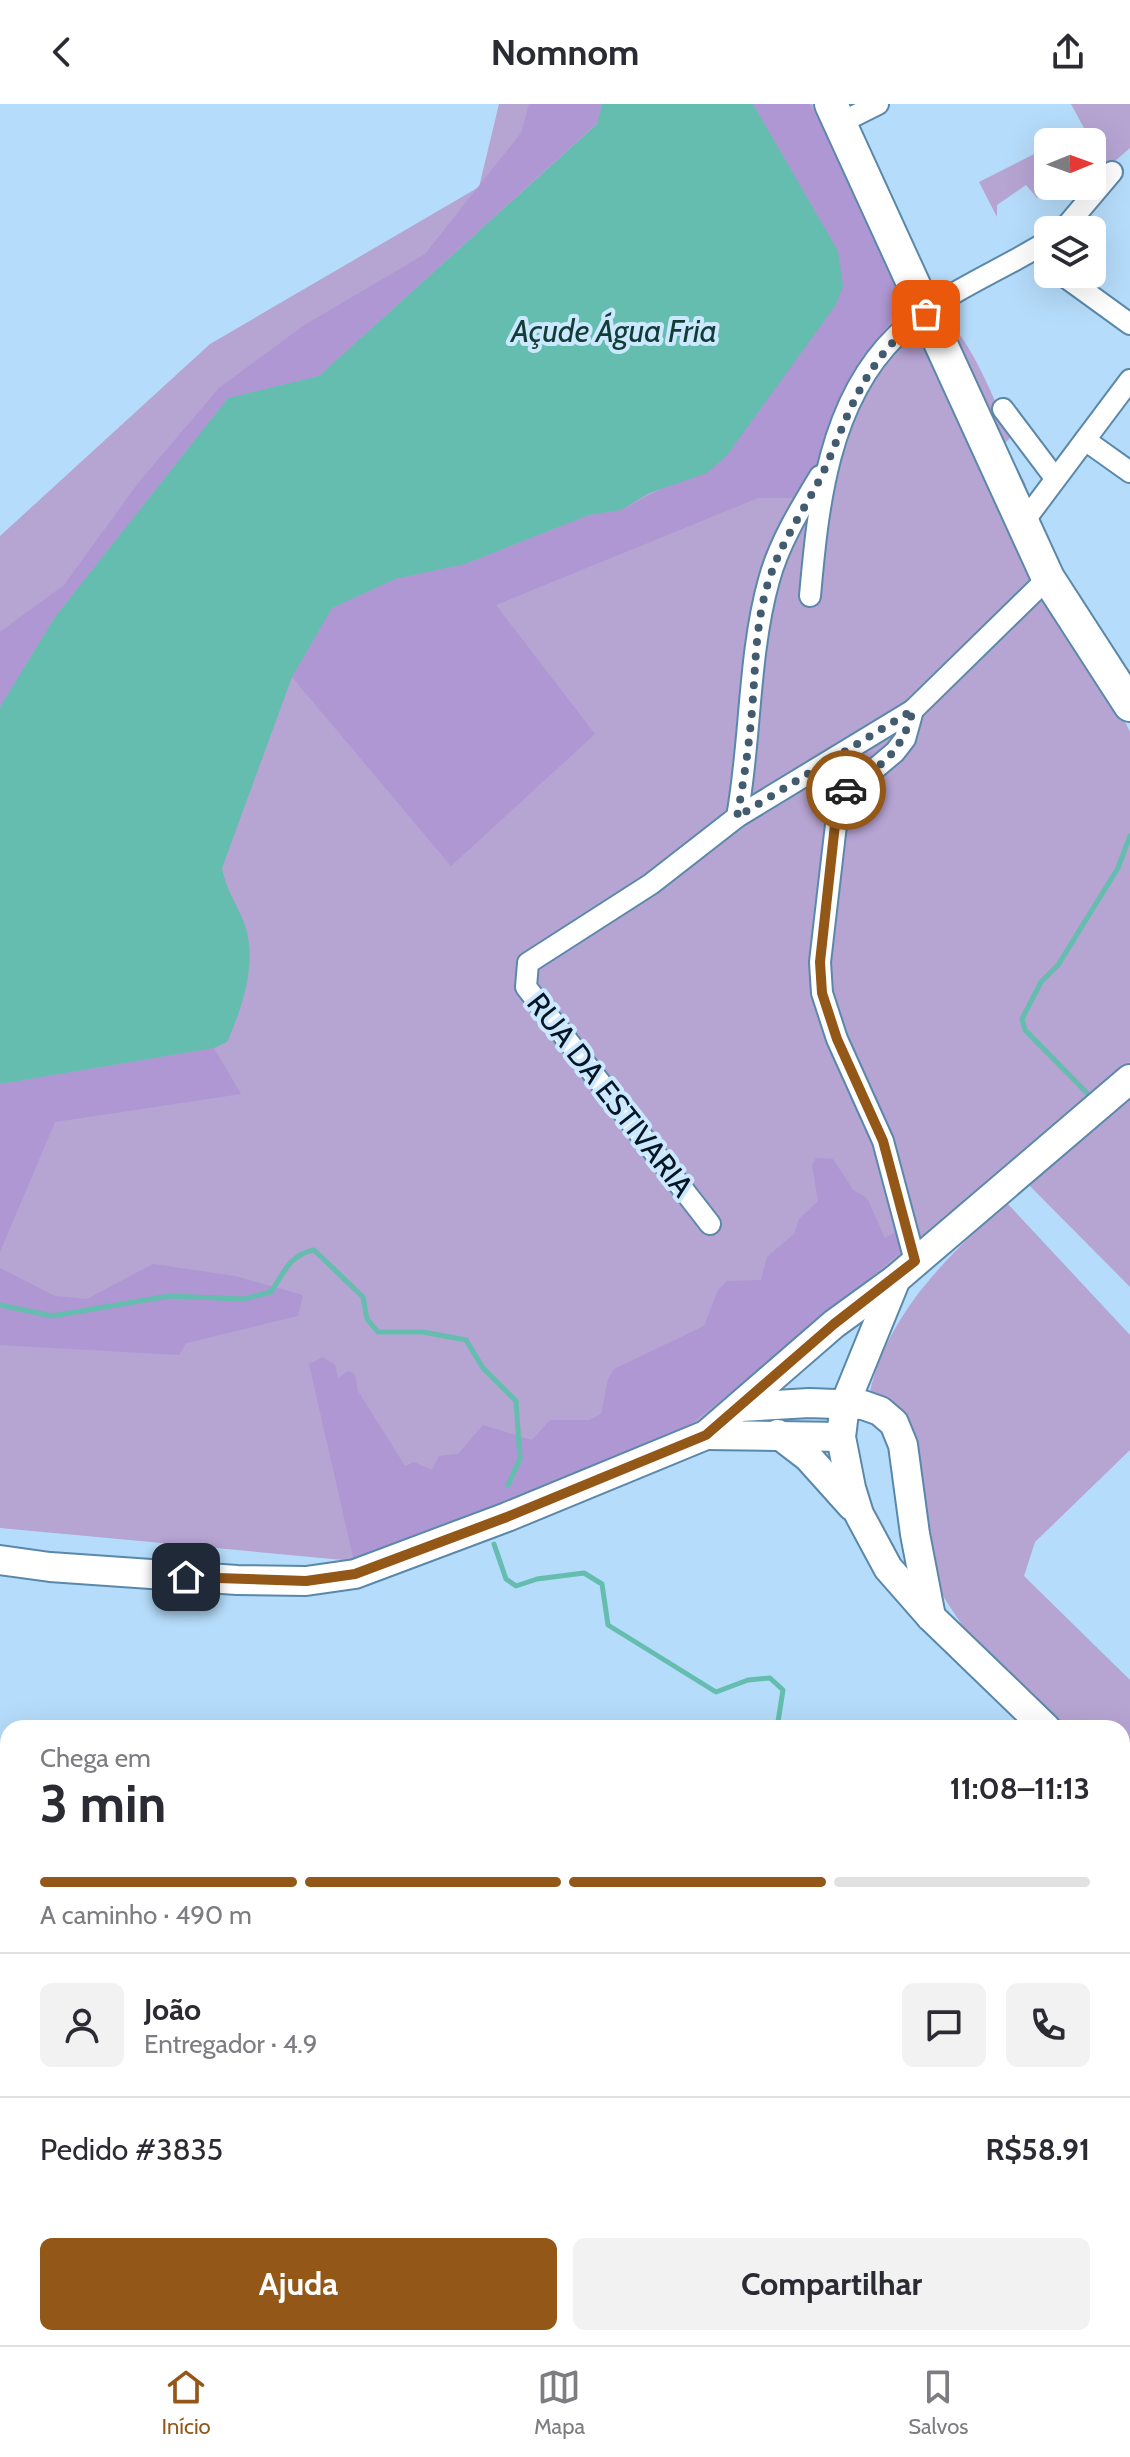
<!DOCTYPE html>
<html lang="pt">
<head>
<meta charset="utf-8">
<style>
  body { margin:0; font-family:Cabin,sans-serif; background:#f2f2f3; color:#2b2b33; height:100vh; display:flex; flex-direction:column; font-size:30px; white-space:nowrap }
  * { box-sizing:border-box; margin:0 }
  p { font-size:26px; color:#7c7c81 }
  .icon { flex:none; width:44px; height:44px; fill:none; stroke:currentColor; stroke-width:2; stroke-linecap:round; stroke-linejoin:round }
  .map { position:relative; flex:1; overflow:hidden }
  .side { position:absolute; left:0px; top:1616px; width:1130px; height:626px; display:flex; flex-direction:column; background:#fff; border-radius:24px 24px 0 0; box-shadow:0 8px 32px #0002 }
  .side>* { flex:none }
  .needle { width:52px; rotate:89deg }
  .buttons { position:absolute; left:1034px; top:24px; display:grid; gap:16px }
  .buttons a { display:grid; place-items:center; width:72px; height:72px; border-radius:12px; background:#fff; box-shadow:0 8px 32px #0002; font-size:40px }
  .pin { position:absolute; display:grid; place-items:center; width:68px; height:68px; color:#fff; margin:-34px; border-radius:16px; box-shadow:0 4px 12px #0006 }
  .courier { position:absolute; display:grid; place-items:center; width:80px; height:80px; margin:-40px; border:6px solid #935718; border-radius:50%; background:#fff; color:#222; box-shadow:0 2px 10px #0007 }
  .summary em { font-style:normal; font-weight:700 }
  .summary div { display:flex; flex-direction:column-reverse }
  .summary { display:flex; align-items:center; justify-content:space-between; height:136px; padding:0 40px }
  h1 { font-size:52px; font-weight:700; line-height:60px }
  .bar { display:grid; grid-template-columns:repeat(4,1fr); gap:12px 8px; align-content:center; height:96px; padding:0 40px }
  .bar i { height:10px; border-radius:6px; background:#e1e1e2 }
  .bar .on { background:#935718 }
  .bar p { grid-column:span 4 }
  .line { display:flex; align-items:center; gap:20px; padding:0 40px; border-top:2px solid #e1e1e2 }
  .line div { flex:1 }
  .round { display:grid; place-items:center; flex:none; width:84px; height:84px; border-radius:12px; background:#f2f2f3 }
  .action { display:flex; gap:16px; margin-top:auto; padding:16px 40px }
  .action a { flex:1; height:92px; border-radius:12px; background:#935718; color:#fff; font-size:32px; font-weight:700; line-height:92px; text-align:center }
  .action a+a { background:#f2f2f3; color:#2b2b33 }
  header { display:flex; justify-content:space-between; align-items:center; height:104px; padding:0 40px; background:#fff; font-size:36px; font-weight:700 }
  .dock { display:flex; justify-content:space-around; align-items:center; height:112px; border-top:2px solid #e1e1e2; background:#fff; font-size:22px; color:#7c7c81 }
  .dock a { display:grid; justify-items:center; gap:4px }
  .dock .on { color:#935718 }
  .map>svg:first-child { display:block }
</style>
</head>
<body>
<header><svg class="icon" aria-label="back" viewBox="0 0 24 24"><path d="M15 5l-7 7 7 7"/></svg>Nomnom<svg class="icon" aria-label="share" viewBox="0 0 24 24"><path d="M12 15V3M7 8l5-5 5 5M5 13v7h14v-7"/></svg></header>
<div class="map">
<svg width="1130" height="2241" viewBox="0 0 1130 2241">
  <rect width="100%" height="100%" fill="#b5dcfa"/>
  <g fill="#b6a4d3">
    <path d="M499,0H812L926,210L1130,628V958L1001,1082L681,1330L354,1457L0,1424V432L210,240L479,83Z"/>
    <path d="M1071,0H1130V44L1092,77V38H1057L1084,24Z"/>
    <path d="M1048,43V66L1044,71L1048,82H1052L1037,94L1026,81L997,101V113L979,78Z"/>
    <path d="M944,215C969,230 999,305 1010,334L1004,340L1026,381L1020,384Z"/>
    <path d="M1130,987V1183L1026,1078Z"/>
    <path d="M1007,1099L1130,1231V1346L1035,1438L1024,1472L1130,1576V1692L1122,1684V1624H1062L970,1533L939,1486L894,1301L870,1288C888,1209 949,1150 1007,1099Z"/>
  </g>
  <g fill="#ae97d3">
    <path d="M529,0H602L597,19L319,272L228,294L55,513L0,603V528L64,481L139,378L219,284L303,222L425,150L521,29Z"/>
    <path d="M753,0H809L825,26L897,187L895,209L855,272L804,394H758L496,501L595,630L451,762L292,573L332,504L395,475L465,460L589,411L621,406L665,383L838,147Z"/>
    <path d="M214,944L241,990L55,1018L0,1148V980Z"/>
    <path d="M816,1054L833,1055L853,1086L867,1094L885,1134L899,1126L903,1146L797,1237L679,1329L354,1457L309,1260L323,1253L335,1261L338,1274L348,1267L355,1270L358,1287L405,1362L414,1358L432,1366L439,1352L458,1350L483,1321L532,1336L550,1316H589L601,1310L608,1275L614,1265L704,1222L718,1186L727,1177L761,1176L767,1153L794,1130L799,1115L818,1097L812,1061Z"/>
    <path d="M153,1160L235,1172L303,1191L298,1212L186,1239L179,1251L0,1241V1164L55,1192L87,1195Z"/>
  </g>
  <path fill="#64bdae" d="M602,0H753L838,147L843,182L835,202L727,351L707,369L649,389L621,406L589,411L465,460L395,475L332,504L292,573L222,764C226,785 235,797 243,816C259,855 243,902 227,938L214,944L0,980V603L55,513L228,294L319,272L597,20Z"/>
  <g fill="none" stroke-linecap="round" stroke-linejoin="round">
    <g stroke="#64bdae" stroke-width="5">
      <path d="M1087,989L1025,926L1022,915L1041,878L1058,861L1118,764L1130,732"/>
      <path d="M0,1201L52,1212L169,1192L243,1195L271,1188C284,1169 289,1151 314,1146L363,1193L367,1215L378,1228H423L466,1236L483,1264L516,1297L520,1355L508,1381"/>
      <path d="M494,1440L506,1475L516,1482L537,1475L584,1469L602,1480L608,1521L716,1588L748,1576L770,1574L783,1586L777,1624"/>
      <path d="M1122,2131L1130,2147"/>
    </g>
    <g stroke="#5a88ab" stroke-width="24">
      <g id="street">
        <path d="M842,18L878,0"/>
        <path d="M1063,126L1112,68"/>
        <path d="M1061,170L1130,220"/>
        <path d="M1003,305L1055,374"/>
        <path d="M1085,336L1130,368"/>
        <path d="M1022,420L1130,276"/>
        <path d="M810,492C818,402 828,298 897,231C939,190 999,168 1048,137"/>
        <path d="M913,606L905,635L895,648L839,695L820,858L822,889L837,935L883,1037L915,1157"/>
        <path d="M737,713C751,636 748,551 769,476C779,439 800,405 820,372"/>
        <path d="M710,1120L526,883L528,859L651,780L737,713L913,606L1048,474"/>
      </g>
    </g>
    <g stroke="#5a88ab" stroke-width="32">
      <g id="secondary">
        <path d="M741,1303L809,1299L863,1301L880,1307L894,1319L903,1341L915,1430L931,1513"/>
        <path d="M778,1330L808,1353L852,1402"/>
        <path d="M706,1331L841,1333"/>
        <path d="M0,1456L50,1463L237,1476L306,1477L355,1470L507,1413L706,1331L834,1220L896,1175"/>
        <path d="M1046,1624L931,1513L888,1464L859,1410L851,1384L841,1333L845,1300L896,1175L1130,975"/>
        <path d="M1122,1698L1130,1706"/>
      </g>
    </g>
    <g stroke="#5a88ab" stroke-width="36">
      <path id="primary" d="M831,0L1048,474L1130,601"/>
    </g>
    <use href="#street" stroke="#fff" stroke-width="20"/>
    <use href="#secondary" stroke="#fff" stroke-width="28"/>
    <use href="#primary" stroke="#fff" stroke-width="32"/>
  </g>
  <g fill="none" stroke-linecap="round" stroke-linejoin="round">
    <path stroke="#425b6f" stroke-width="8" stroke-dasharray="0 14.4" d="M846,686C883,659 900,652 913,606L737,713C743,681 748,649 751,617C756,569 754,519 770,473C784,430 813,395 830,353C853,296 873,246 926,210"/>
    <path stroke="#935718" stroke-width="10" d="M186,1473L306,1477L355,1470L507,1413L706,1331L834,1220L915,1157L883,1037L837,935L822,889L820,858L837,702L846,686"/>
  </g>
  <g text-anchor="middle" stroke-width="8" stroke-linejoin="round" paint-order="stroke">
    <g font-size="30" fill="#041624" stroke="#cbe8ff">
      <text transform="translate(610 991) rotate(52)" y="10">RUA DA ESTIVARIA</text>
    </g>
    <g font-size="32" font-style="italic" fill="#123d36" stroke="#cbe8ff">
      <text x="614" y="238">Açude Água Fria</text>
    </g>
  </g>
</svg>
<div class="buttons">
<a><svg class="needle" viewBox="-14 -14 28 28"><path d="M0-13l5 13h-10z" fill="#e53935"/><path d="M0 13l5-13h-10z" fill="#7c7c81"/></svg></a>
<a><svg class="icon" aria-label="layers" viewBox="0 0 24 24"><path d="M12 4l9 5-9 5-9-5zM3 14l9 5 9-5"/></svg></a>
</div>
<div class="pin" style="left:926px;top:210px;background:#ea580c"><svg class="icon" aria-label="bag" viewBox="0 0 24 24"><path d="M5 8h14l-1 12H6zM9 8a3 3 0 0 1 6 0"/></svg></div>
<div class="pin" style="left:186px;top:1473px;background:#1f2937"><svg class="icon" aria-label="home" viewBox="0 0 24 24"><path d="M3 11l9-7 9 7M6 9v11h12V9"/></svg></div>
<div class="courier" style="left:846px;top:686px"><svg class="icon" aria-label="car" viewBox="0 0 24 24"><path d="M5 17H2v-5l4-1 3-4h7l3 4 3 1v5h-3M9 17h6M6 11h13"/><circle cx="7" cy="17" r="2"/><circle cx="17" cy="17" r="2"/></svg></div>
<section class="side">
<div class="summary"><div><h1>3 min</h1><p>Chega em</p></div><em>11:08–11:13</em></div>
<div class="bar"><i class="on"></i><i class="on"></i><i class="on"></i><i></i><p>A caminho · 490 m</p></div>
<div class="line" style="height:144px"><a class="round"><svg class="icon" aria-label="person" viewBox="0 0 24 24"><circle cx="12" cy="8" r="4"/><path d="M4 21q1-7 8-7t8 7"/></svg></a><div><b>João</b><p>Entregador · 4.9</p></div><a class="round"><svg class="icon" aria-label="chat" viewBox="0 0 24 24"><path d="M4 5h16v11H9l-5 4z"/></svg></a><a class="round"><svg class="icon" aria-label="phone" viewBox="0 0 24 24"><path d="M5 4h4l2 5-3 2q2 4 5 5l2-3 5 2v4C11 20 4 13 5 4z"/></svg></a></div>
<div class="line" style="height:104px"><div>Pedido #3835</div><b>R$58.91</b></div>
<div class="action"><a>Ajuda</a><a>Compartilhar</a></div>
</section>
</div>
<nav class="dock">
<a class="on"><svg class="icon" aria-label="home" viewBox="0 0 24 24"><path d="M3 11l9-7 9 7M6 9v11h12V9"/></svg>Início</a>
<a><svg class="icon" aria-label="map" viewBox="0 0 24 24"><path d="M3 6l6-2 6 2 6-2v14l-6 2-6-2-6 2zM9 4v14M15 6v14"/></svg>Mapa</a>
<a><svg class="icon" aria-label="saved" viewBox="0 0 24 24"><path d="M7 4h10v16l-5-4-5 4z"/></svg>Salvos</a>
</nav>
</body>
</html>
